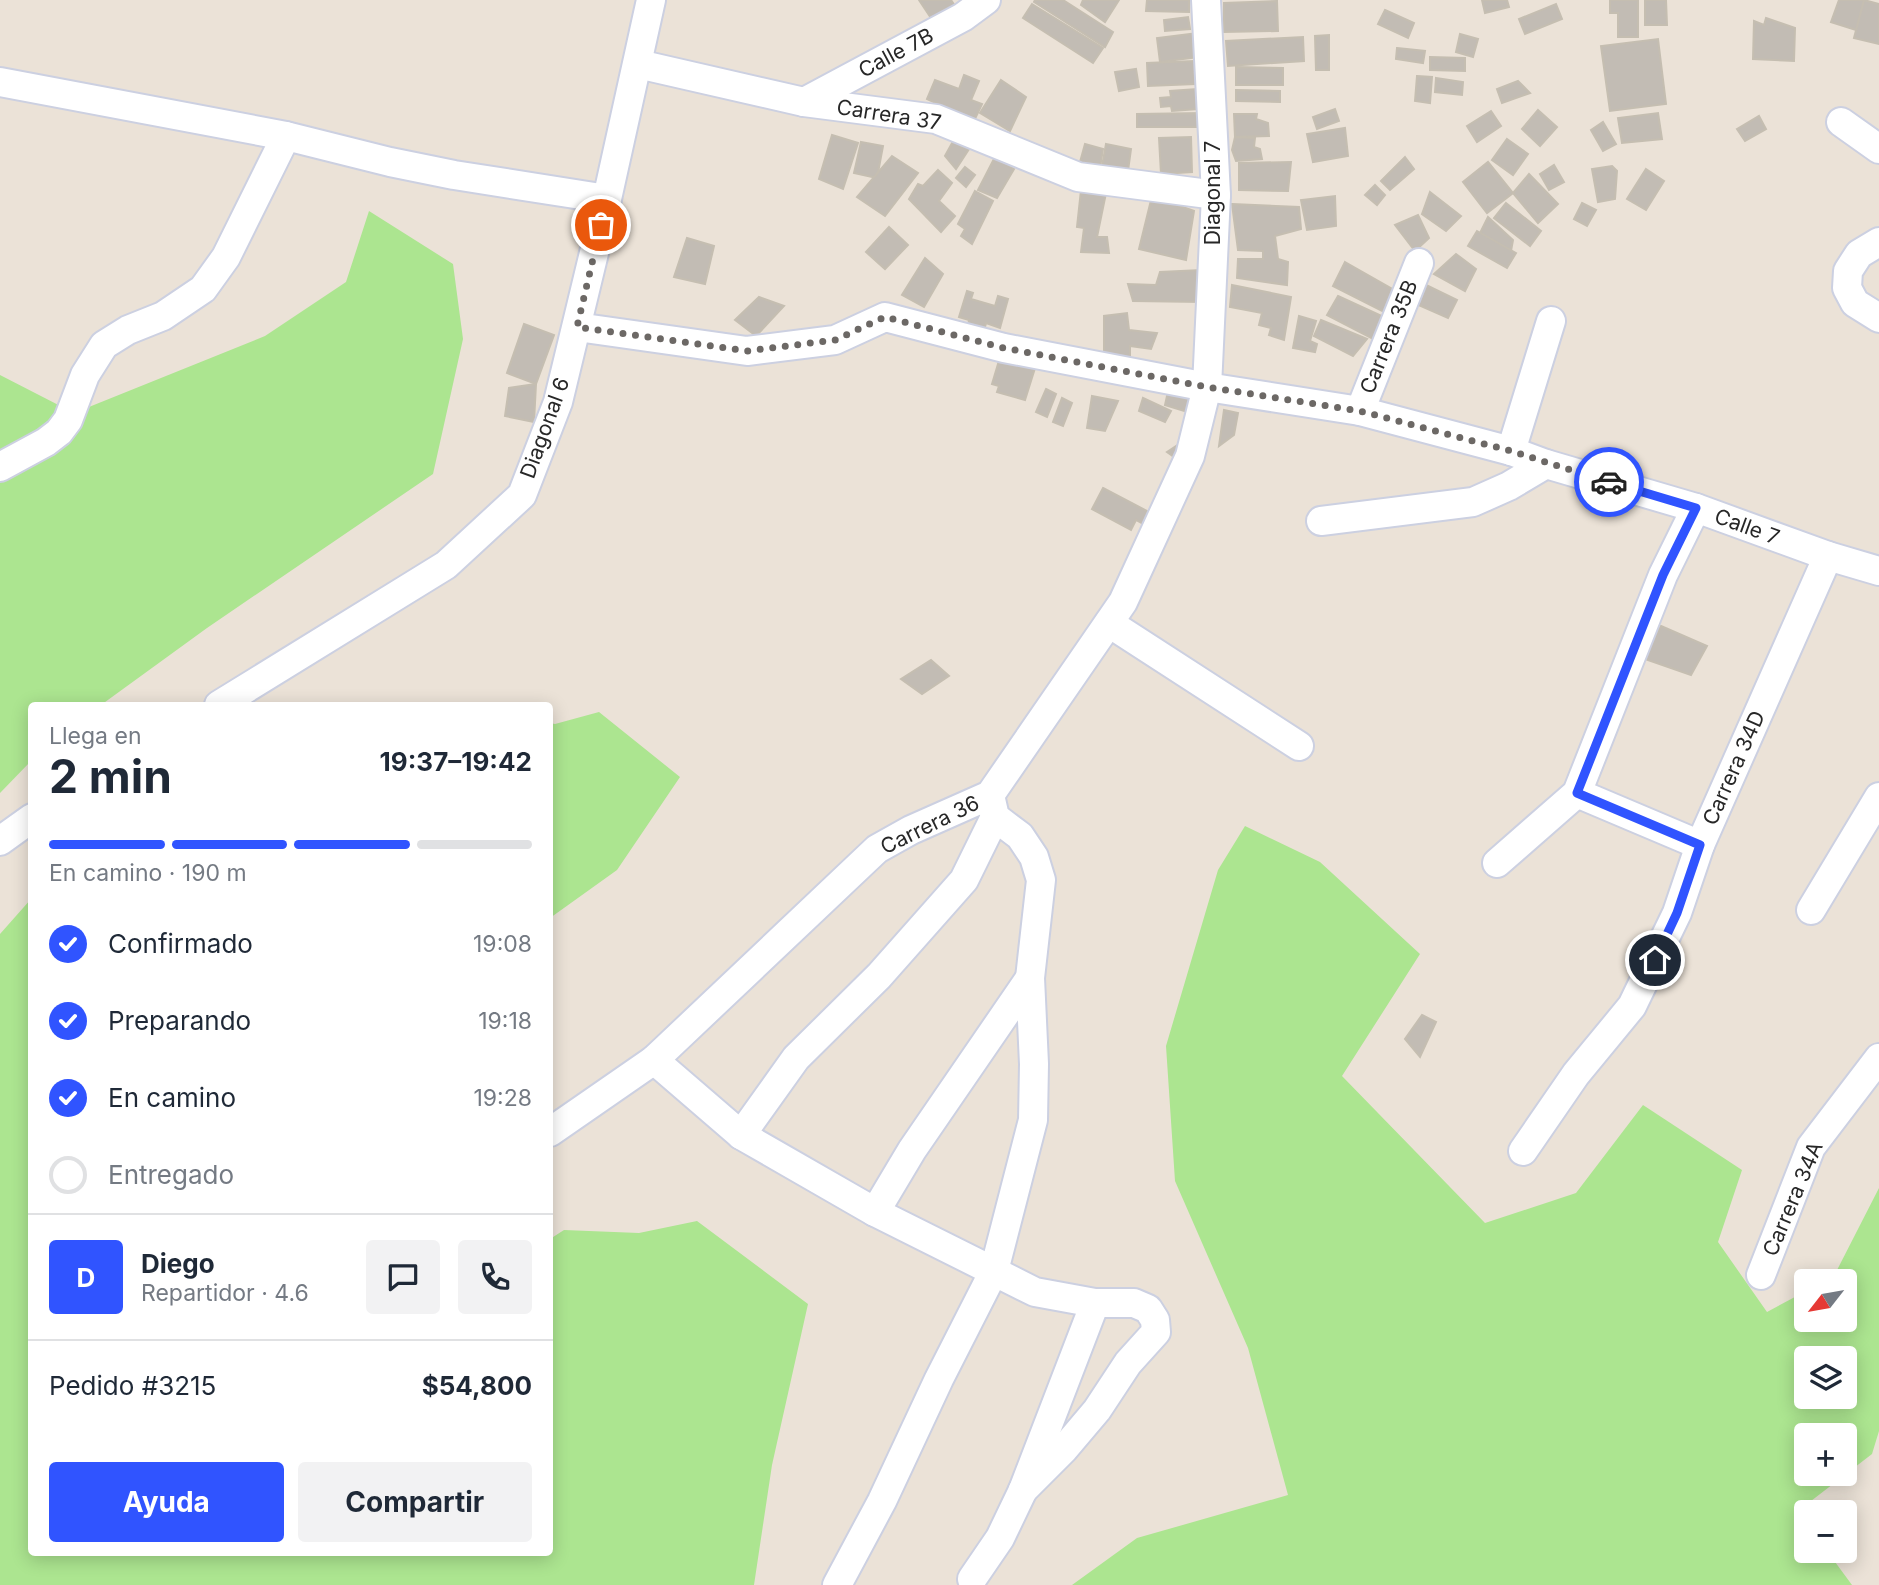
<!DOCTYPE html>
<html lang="es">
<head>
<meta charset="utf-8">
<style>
  body { margin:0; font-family:Inter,sans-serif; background:#f2f2f3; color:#1f2937; height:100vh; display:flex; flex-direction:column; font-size:26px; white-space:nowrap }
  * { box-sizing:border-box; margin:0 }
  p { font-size:23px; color:#747a83 }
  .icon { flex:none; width:38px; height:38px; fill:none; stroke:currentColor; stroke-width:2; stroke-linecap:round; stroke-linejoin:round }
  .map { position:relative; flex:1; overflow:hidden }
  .details { position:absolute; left:28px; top:702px; width:525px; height:854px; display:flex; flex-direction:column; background:#fff; border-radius:7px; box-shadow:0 4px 18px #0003 }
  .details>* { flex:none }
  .needle { width:46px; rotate:239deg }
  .controls { position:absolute; left:1794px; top:1269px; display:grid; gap:14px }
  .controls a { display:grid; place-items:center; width:63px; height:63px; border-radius:7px; background:#fff; box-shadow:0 4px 18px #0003; font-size:35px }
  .pin { position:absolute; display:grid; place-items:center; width:60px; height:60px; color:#fff; margin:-30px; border:4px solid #fff; border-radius:50%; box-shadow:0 2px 7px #0007 }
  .courier { position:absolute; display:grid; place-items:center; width:70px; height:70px; margin:-35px; border:5px solid #3054ff; border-radius:50%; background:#fff; color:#222; box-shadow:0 2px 9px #0007 }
  .overview em { font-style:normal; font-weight:700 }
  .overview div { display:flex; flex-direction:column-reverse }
  .overview { display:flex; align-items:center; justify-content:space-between; height:119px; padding:0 21px }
  h1 { font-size:46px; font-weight:700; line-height:52px }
  .bar { display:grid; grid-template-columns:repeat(4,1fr); gap:10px 7px; align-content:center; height:84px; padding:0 21px }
  .bar i { height:9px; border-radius:5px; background:#e0e1e3 }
  .bar .on { background:#3054ff }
  .bar p { grid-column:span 4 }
  .line { display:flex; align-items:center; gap:18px; padding:0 21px; border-top:2px solid #e0e1e3 }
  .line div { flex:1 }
  .round { display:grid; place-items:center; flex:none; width:74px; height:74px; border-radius:7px; background:#f2f2f3 }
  ol { padding:0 21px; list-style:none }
  li { display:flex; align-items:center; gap:21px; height:77px }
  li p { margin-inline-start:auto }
  li .icon { padding:7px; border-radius:50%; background:#3054ff; color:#fff; stroke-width:4 }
  li:last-child { color:#747a83 }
  li i { width:38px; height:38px; border:4px solid #e0e1e3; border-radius:50% }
  .button { display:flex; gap:14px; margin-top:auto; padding:14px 21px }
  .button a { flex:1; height:80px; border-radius:7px; background:#3054ff; color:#fff; font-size:28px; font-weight:700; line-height:80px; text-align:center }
  .button a+a { background:#f2f2f3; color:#1f2937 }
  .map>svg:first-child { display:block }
</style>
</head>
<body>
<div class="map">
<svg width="1879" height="1585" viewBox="0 0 1879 1585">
  <rect width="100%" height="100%" fill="#ebe2d7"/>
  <g fill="#ace590" fill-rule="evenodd">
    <path d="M369,211L453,264L463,339L433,474L207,628L101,705H32L31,761L0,793V375L74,413L265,336L346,282Z"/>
    <path d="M599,712L680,777L617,870L550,918V723L555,724Z"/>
    <path d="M1245,826L1320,862L1420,954L1342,1076L1485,1223L1576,1193L1643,1105L1742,1170L1718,1242L1767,1312L1806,1291V1320H1844V1281H1823L1835,1274L1879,1188V1431L1872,1454L1798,1511L1806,1521V1550L1827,1551L1852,1585H1072L1137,1538L1288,1495L1248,1348L1175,1181L1166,1046L1218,870ZM1806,1358H1844V1396H1806ZM1844,1435V1474H1806V1435Z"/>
    <path d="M31,899L32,1552H324L332,1555L335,1552H550V1239L564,1230L639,1233L697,1221L808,1304L772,1465L754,1585H0V934Z"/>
  </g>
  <g fill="#c2bcb4" stroke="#c5beb1" stroke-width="2">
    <path d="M919,0H951L957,9L935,24Z"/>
    <path d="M1035,0H1063L1113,32L1105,47L1034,2Z"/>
    <path d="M1083,0H1119L1105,22L1081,5Z"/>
    <path d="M1147,0H1189V12L1146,11Z"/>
    <path d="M1482,0H1507L1509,7L1485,13Z"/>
    <path d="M1610,0H1638V37H1618V13H1610Z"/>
    <path d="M1645,0H1666L1667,25H1645Z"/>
    <path d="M1839,0H1866L1856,30L1831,22Z"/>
    <path d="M1864,0L1879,4V44L1854,38Z"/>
    <path d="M1277,1L1278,31L1224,32V3Z"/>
    <path d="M1032,4L1103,48L1093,63L1023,18Z"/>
    <path d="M1556,4L1562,19L1525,34L1519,19Z"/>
    <path d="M1385,10L1414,23L1408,38L1378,24Z"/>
    <path d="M1188,17L1190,29L1165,31L1164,20Z"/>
    <path d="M1766,18L1795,28L1794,61L1753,59L1754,21L1764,25Z"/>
    <path d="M1197,33L1200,57L1160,62L1157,38Z"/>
    <path d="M1460,34L1478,39L1473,57L1456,52Z"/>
    <path d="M1329,35V70H1316L1315,36Z"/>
    <path d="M1303,37L1304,61L1228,66L1226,41Z"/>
    <path d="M1658,39L1666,104L1610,111L1601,46Z"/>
    <path d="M1397,48L1425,51L1423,63L1396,59Z"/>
    <path d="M1430,57L1465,58V71L1430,70Z"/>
    <path d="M1194,61L1195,84L1148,86L1147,63Z"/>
    <path d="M1236,67L1283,68V85H1236Z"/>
    <path d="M1136,69L1139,87L1119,91L1115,72Z"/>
    <path d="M964,75L979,81L971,100L982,104L974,121L927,99L935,80L959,89Z"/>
    <path d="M1417,76L1432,77L1430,103L1415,101Z"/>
    <path d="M1436,78L1463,82L1462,95L1435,92Z"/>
    <path d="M1001,80L1026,97L1010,131L980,113Z"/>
    <path d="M1518,81L1530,93L1502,103L1497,89Z"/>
    <path d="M1197,89L1198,109L1172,111L1171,106L1161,107L1160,98L1171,97L1170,91Z"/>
    <path d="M1236,90L1280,91V102L1236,101Z"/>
    <path d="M1335,109L1339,121L1317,129L1313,117Z"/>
    <path d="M1538,110L1557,127L1540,146L1522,129Z"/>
    <path d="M1491,111L1501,126L1477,142L1467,126Z"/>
    <path d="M1203,113V127H1137V114Z"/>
    <path d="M1658,113L1662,139L1622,143L1618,118Z"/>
    <path d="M1234,114H1257L1256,119L1268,123L1269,136L1235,137Z"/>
    <path d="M1759,116L1766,129L1745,141L1737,129Z"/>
    <path d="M1603,122L1616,144L1603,151L1591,130Z"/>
    <path d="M1345,128L1348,156L1313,162L1307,134Z"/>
    <path d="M832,135L858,143L843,189L819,179Z"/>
    <path d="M956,136L971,146L956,169L945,156Z"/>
    <path d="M1191,137L1192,172L1161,174L1159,138Z"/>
    <path d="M1235,137L1255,138L1254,147L1260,149L1262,159L1236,161L1232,150Z"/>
    <path d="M1507,139L1528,154L1513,175L1492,160Z"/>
    <path d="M861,142L883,146L877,178L854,173Z"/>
    <path d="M1085,144L1103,149L1100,168L1080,162Z"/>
    <path d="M1106,144L1131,149L1127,178L1101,172Z"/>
    <path d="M892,156L918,173L885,216L857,197Z"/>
    <path d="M995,157L1014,169L997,198L978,190Z"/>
    <path d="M1405,157L1414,169L1390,190L1381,181Z"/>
    <path d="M1291,162L1288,191L1239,190V163Z"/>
    <path d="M1488,162L1513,193L1487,213L1463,182Z"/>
    <path d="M1554,165L1564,182L1549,190L1540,174Z"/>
    <path d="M1612,166L1617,171L1615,199L1598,202L1592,169Z"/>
    <path d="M965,167L975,175L966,187L956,178Z"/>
    <path d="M1646,169L1664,181L1646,210L1627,199Z"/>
    <path d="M938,170L952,183L939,201L955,216L941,232L909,199L918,184L923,186Z"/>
    <path d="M1529,174L1558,204L1538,223L1513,193Z"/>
    <path d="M1375,185L1385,195L1377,205L1365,195Z"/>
    <path d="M1081,190L1106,193L1097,237H1107L1109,253L1081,252L1084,228L1077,227Z"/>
    <path d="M975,191L993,201L972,244L961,236L965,229L958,224Z"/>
    <path d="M1430,192L1461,216L1446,231L1422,214Z"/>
    <path d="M1152,196L1194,211L1186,260L1139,249Z"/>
    <path d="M1335,196L1336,226L1307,230L1301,200Z"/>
    <path d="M1506,203L1541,231L1530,246L1494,218Z"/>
    <path d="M1582,203L1596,210L1587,226L1574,219Z"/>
    <path d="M1232,204L1299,207L1301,229L1275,236L1278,259L1288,262L1287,285L1237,278L1238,259H1263V251L1238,250Z"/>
    <path d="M1418,215L1429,238L1415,251L1395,225Z"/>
    <path d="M1488,217L1513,240L1511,251L1479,235Z"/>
    <path d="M889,227L908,245L885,269L866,252Z"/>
    <path d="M1477,231L1516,253L1507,268L1468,246Z"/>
    <path d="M687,238L714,246L705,284L674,277Z"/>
    <path d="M1456,254L1476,269L1465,291L1434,274Z"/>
    <path d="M925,258L943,274L924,307L902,295Z"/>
    <path d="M1345,262L1394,290L1384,312L1333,286Z"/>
    <path d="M1201,270L1202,302L1133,301L1128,284L1156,285L1160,272Z"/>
    <path d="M1424,284L1457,300L1448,318L1414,303Z"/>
    <path d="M1232,285L1291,297L1284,340L1269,335L1271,328L1259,325L1262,313L1230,307Z"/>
    <path d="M967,291L973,293L971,299L995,306L998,296L1008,299L1000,328L986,323L984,331L968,326L969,320L959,317Z"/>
    <path d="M1338,296L1386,318L1375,340L1327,315Z"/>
    <path d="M759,297L784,306L756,336L735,320Z"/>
    <path d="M1127,313L1129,330L1157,333L1151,349L1130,346V365L1104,361V316Z"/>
    <path d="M1299,316L1316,321L1310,341L1317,344L1315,352L1293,348Z"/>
    <path d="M1321,320L1367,339L1353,356L1314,336Z"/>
    <path d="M524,324L554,335L536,384L507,373Z"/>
    <path d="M1001,354L1036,365L1025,400L997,392L999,386L992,384Z"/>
    <path d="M536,384L534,422L505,416L509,388Z"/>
    <path d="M1169,387L1198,395L1191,413L1165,405Z"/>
    <path d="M1046,389L1056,394L1047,417L1036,412Z"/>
    <path d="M1092,396L1118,401L1105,431L1087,428Z"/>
    <path d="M1062,398L1072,403L1063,426L1053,422Z"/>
    <path d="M1143,398L1171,411L1165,422L1139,411Z"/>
    <path d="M1224,410L1238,413L1234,435L1219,446Z"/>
    <path d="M1182,442L1184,449L1174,457L1167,452Z"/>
    <path d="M1103,488L1147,511L1145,525L1136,520L1131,530L1092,509Z"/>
    <path d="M1661,626L1707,646L1691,675L1642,658Z"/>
    <path d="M931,660L949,676L922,694L901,679Z"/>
    <path d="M1422,1015L1436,1022L1420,1057L1405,1039Z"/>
  </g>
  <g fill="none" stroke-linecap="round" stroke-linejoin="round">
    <g stroke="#ccd0e1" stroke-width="32">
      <g id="minor">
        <path d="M638,64L804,102L936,119L1078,177L1216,195"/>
        <path d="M0,82L286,136L390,162L454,175L607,199"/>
        <path d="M804,102L963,17L986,0"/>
        <path d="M1841,122L1879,149"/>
        <path d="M1879,242L1859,254L1848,271L1847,288L1855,303L1879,318"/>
        <path d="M577,327L747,351L835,340L885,317L1004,348L1207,387L1360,411L1511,451L1546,464L1696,508L1828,556L1879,571"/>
        <path d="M1360,411L1419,263"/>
        <path d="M1511,451L1551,321"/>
        <path d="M0,467L46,442L59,432L68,420L85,375L104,345L128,330L163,316L203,289L226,257L286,136"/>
        <path d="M1321,521L1473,502L1509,486L1546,464"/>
        <path d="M1109,623L1299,746"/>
        <path d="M219,705L446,565L522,495L558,402L607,199L651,0"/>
        <path d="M1577,793L1700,845"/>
        <path d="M0,841L32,818"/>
        <path d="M1497,863L1577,793L1663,575L1696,508"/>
        <path d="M1811,910L1879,797"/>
        <path d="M654,1060L741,1135L875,1212L1035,1292L1095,1303H1134L1148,1309L1155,1320L1156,1332L1128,1363L1097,1410L1064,1449L1023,1490"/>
        <path d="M550,1132L654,1060L877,849L911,830L990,795L1123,602L1190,456L1207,387L1216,195L1206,0"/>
        <path d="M741,1135L796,1058L879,976L964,880L995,817"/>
        <path d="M1523,1151L1576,1074L1632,1006L1677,913L1700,845L1828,556"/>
        <path d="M875,1212L912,1150L1030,978"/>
        <path d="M1761,1275L1811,1147L1879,1058"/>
        <path d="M972,1579L1000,1538L1023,1490L1095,1303"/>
        <path d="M837,1585L882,1501L939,1379L994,1271L1033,1120L1034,1064L1030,978L1041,880L1034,857L1020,836L995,817L990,795"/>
      </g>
    </g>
    <use href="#minor" stroke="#fff" stroke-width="28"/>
  </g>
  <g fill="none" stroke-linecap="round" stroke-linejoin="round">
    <path stroke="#6c6865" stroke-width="7" stroke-dasharray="0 12.6" d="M601,225L577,327L747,351L835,340L885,317L1004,348L1207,387L1360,411L1511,451L1609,482"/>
    <path stroke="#3054ff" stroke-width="9" d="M1609,482L1696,508L1663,575L1577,793L1700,845L1677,913L1655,960"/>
  </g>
  <g text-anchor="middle" stroke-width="5" stroke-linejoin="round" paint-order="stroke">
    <g font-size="21" fill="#272727" stroke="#fff">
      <text transform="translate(896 53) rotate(-28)" y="7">Calle 7B</text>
      <text transform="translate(889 115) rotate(9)" y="7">Carrera 37</text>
      <text transform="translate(1213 193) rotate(-90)" y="7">Diagonal 7</text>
      <text transform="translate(1389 337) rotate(-68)" y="7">Carrera 35B</text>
      <text transform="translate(545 428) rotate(-70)" y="7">Diagonal 6</text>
      <text transform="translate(1747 527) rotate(20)" y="7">Calle 7</text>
      <text transform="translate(1734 768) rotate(-66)" y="7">Carrera 34D</text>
      <text transform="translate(930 825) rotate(-26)" y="7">Carrera 36</text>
      <text transform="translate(1793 1199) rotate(-67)" y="7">Carrera 34A</text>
    </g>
  </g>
</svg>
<div class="controls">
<a><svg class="needle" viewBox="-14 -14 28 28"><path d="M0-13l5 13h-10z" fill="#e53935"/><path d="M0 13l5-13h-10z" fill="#747a83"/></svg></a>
<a><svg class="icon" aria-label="layers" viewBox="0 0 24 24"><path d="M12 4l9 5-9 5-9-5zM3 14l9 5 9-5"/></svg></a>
<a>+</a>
<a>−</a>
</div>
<div class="pin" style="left:601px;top:225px;background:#ea580c"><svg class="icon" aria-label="bag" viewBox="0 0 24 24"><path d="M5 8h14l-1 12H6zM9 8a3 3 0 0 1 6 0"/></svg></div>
<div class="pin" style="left:1655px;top:960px;background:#1f2937"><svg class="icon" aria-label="home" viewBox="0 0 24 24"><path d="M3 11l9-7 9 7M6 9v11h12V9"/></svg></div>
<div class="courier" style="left:1609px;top:482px"><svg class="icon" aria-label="car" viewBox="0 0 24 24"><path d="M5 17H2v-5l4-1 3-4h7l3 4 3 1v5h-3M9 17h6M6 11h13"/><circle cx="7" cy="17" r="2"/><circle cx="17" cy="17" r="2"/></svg></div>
<section class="details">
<div class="overview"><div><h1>2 min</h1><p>Llega en</p></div><em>19:37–19:42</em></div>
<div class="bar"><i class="on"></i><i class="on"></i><i class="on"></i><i></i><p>En camino · 190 m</p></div>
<ol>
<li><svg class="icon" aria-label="check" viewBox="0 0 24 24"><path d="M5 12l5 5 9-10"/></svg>Confirmado<p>19:08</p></li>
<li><svg class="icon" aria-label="check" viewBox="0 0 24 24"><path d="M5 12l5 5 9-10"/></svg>Preparando<p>19:18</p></li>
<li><svg class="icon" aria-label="check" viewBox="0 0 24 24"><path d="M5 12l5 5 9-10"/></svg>En camino<p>19:28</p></li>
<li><i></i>Entregado</li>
</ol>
<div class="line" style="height:126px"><b class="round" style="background:#3054ff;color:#fff">D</b><div><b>Diego</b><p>Repartidor · 4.6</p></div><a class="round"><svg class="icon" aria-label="chat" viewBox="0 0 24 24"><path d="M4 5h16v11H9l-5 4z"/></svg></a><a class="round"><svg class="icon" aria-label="phone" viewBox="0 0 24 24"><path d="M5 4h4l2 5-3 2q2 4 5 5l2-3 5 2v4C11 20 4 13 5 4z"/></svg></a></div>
<div class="line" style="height:91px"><div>Pedido #3215</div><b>$54,800</b></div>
<div class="button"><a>Ayuda</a><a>Compartir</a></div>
</section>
</div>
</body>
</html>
